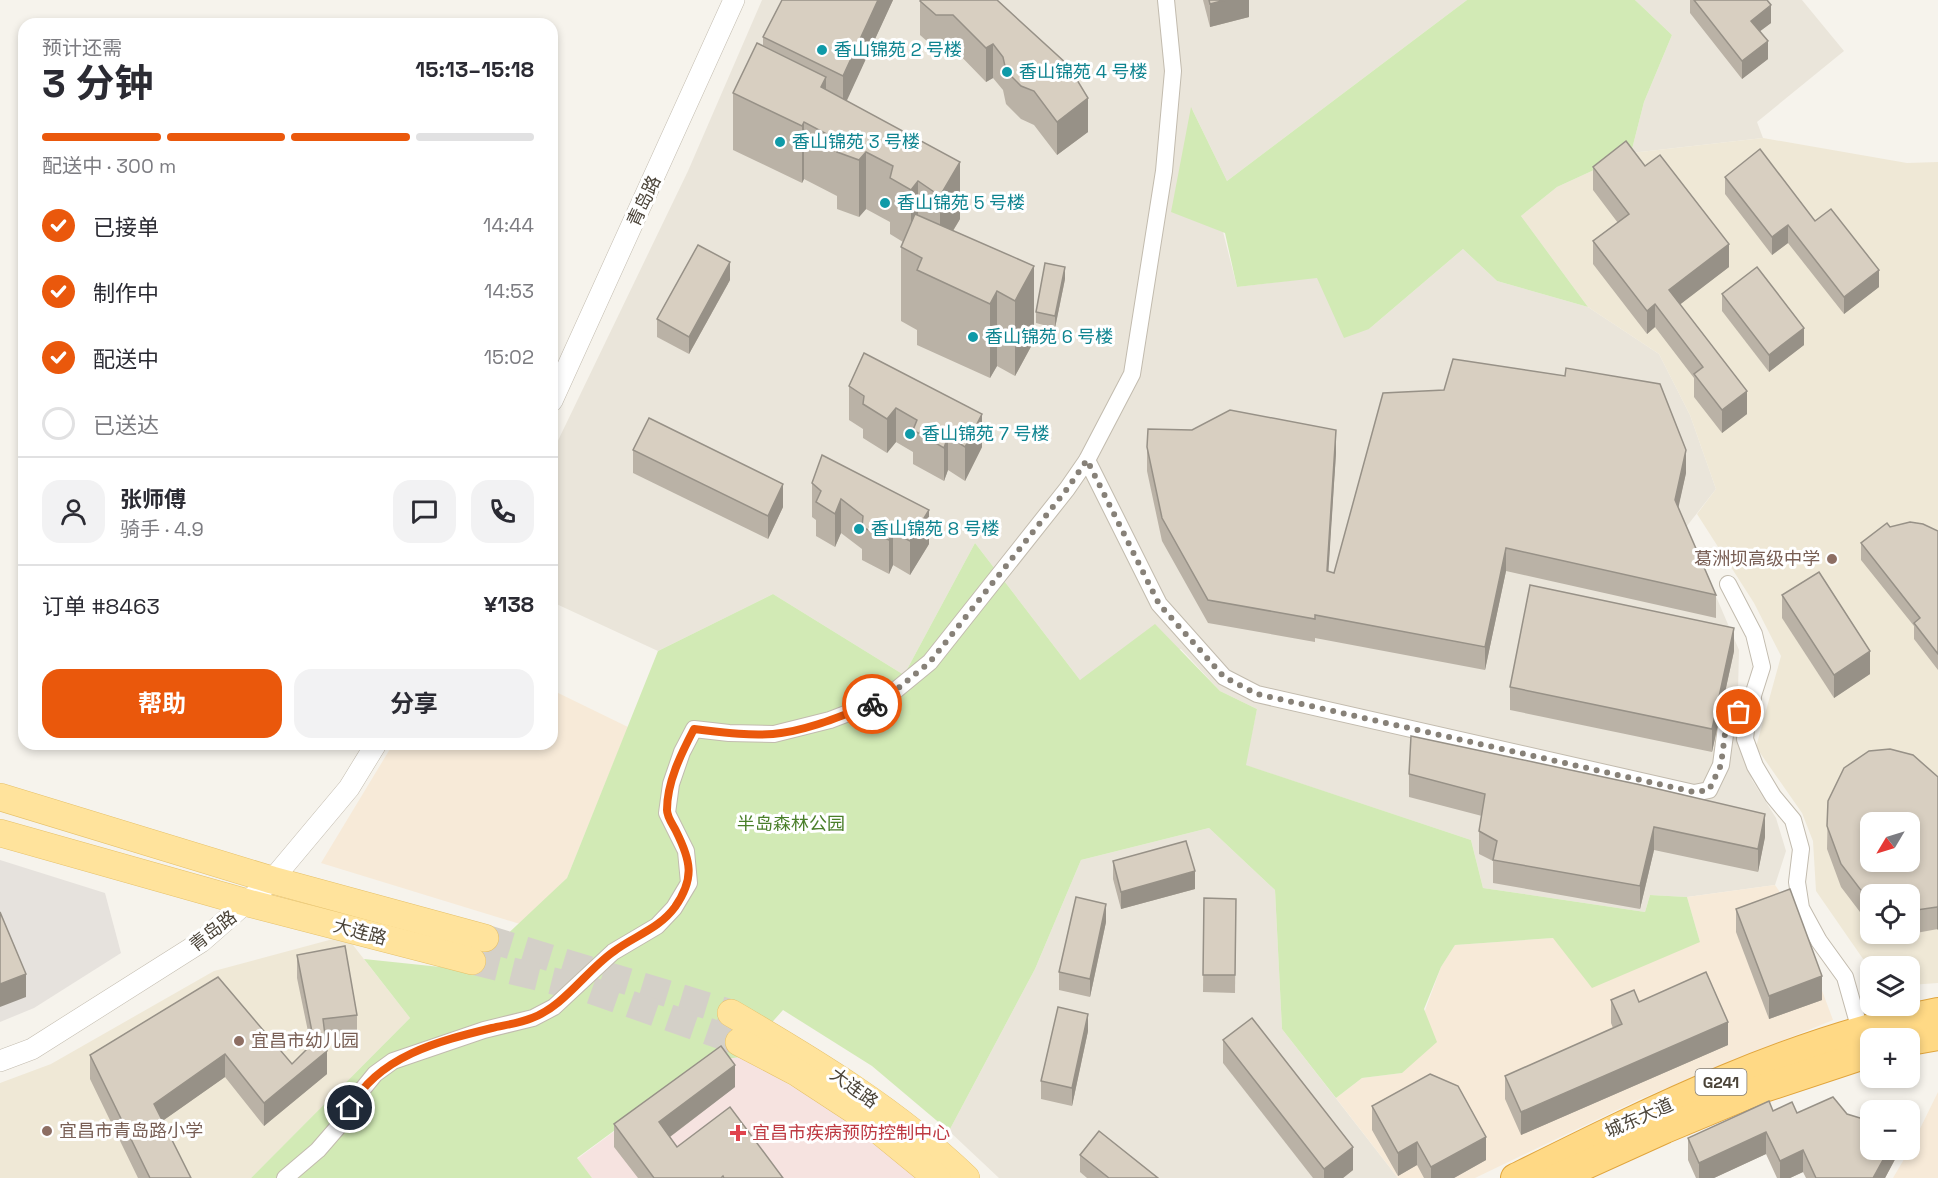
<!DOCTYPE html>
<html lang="zh">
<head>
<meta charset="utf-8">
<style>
  body { margin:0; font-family:"Space Grotesk","Noto Sans SC",sans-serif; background:#f2f2f3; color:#2b2b33; height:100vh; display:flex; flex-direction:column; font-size:22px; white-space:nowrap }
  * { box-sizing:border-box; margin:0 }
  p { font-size:20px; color:#7c7c81 }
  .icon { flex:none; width:33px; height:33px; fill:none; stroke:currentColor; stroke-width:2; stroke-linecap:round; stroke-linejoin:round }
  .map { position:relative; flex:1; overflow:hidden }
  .drawer { position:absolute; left:18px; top:18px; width:540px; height:732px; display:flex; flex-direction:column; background:#fff; border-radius:18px; box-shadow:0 3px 9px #0003 }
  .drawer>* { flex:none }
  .needle { width:39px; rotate:232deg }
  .controls { position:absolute; left:1860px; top:812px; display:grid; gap:12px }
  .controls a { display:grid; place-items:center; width:60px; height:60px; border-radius:12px; background:#fff; box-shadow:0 3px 9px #0003; font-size:30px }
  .pin { position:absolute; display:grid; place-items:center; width:51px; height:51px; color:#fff; margin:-26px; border:3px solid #fff; border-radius:50%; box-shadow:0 2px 6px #0007 }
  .courier { position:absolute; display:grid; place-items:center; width:60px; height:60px; margin:-30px; border:4px solid #ea580c; border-radius:50%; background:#fff; color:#222; box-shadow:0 2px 8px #0007 }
  .overview em { font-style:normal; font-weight:700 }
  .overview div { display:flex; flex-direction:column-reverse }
  .overview { display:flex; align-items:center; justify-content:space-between; height:102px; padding:0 24px }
  h1 { font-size:39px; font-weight:700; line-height:45px }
  .bar { display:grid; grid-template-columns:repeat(4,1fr); gap:9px 6px; align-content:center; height:72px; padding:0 24px }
  .bar i { height:8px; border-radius:4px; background:#e1e1e2 }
  .bar .on { background:#ea580c }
  .bar p { grid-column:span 4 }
  .line { display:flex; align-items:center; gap:15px; padding:0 24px; border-top:2px solid #e1e1e2 }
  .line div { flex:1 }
  .round { display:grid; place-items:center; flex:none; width:63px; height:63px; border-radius:18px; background:#f2f2f3 }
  ol { padding:0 24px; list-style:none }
  li { display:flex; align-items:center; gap:18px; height:66px }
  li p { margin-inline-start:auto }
  li .icon { padding:6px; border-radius:50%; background:#ea580c; color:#fff; stroke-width:4 }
  li:last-child { color:#7c7c81 }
  li i { width:33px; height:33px; border:3px solid #e1e1e2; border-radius:50% }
  .primary-button { display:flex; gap:12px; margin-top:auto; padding:12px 24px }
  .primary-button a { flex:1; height:69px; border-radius:18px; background:#ea580c; color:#fff; font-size:24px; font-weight:700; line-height:69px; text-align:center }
  .primary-button a+a { background:#f2f2f3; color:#2b2b33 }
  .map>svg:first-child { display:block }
</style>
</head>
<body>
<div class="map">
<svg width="1938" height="1178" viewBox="0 0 1938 1178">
  <rect width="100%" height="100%" fill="#f6f3ec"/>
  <g fill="#eae5da">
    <path d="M762,0H1467L1227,181L1192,109L1237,287L1317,277L1369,329L1463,249L1497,281L1588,307L1659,354L1690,415L1716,489L1683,531L1709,580L1739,650L1737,733L1752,780L1776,818L1786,851L1775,885L1687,897L1650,895L1645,912L1483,888L1471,840L1245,765L1257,709L1220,691L1181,649L1080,680L975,543L904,675L773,594L658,651L552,602V453L688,171Z"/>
    <path d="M1635,0H1802L1844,51L1757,122L1763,138L1631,153L1644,102L1672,35Z"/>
    <path d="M1209,828L1275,890L1282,1029L1398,1178H999L949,1131L1035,969L1081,860Z"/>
  </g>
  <g fill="#f7ead8">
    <path d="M552,690L628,727L567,878L520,924L321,863L393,744H552Z"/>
    <path d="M1775,885L1792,910L1833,1020L1640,1099L1475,1178H1398L1336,1098L1362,1078L1402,1073L1441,967L1455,945L1553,938L1700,942L1687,897Z"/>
    <path d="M1938,1092V1178H1893L1910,1149Z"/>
  </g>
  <path fill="#e6e2dd" d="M0,860L105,893L121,953L34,1008L0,1022Z"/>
  <g fill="#efe8d6" fill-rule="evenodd">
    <path d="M1763,138L1907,163L1938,162V983L1910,985V966H1870V969L1816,891L1813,841L1802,813L1756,747L1781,656L1754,603L1697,514L1716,489L1690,415L1659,354L1588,307L1521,216L1557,187L1631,153ZM1870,822H1910V861H1870ZM1870,894H1910V933H1870Z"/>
    <path d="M333,939L349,940L410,1018L251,1178H0V1083L51,1064L214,971Z"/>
  </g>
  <path fill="#f6e3e0" d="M741,1057L830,1108L922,1178H592L577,1159L709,1061Z"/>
  <g fill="#d2eab5">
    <path d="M1467,0H1635L1672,35L1644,102L1631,153L1557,187L1521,216L1588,307L1497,281L1463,249L1369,329L1344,338L1317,278L1237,287L1225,233L1171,212L1191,107L1227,181Z"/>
    <path d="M975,543L1080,680L1155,624L1220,691L1257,709L1246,765L1471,840L1483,888L1645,912L1650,895L1687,897L1700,942L1592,988L1553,938L1455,945L1441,967L1424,1009L1437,1042L1402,1073L1362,1078L1336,1098L1282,1029L1275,890L1209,828L1081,860L1035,969L949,1131L872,1066L783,1010L741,1057L709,1061L577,1158L592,1178H251L410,1018L364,959L469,970L567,878L658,651L773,594L904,675Z"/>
  </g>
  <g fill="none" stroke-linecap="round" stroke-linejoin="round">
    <g stroke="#d4d0c8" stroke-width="27" stroke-dasharray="27 14" stroke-linecap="butt">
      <path d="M485,938L731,1013"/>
      <path d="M472,961L590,990L739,1042"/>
    </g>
    <g stroke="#c2bbae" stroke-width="18">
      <g id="minor">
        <path d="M1087,460L1159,604L1224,677L1257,694L1694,793L1709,790L1721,765L1726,727L1753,698"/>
        <path d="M1728,584L1754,634L1762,667L1748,711L1745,739L1755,766L1773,796L1793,820L1801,849L1797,882L1801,908L1819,941L1845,977L1860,1030"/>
        <path d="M285,1178L318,1150L344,1120L357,1096L375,1074L393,1061L484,1030L533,1018L554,1007L613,952L657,926L674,908L689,883L686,851L667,813L671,784L682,752L694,729L729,733L774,734L830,720L885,699L930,662L1067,489L1087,460L1132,374L1164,171L1173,71L1166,0"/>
      </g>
    </g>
    <g stroke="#c2bbae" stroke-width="22">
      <g id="tertiary">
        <path d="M552,401L734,0"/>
        <path d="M0,1061L32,1049L201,942L272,880L349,788L376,744"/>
      </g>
    </g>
    <g stroke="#e6c16a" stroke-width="28">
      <g id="primary">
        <path d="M0,797L272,880L485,938"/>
        <path d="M0,833L248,903L472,961"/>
        <path d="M731,1013C815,1062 896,1111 966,1178"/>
        <path d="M739,1042L796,1072L854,1110L937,1178"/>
      </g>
    </g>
    <g stroke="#e0a43c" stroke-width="30">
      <g id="trunk">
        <path d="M1910,1041L1938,1036"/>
        <path d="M1515,1178C1650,1111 1789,1041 1938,1012"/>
        <path d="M1557,1178L1665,1129L1761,1089L1870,1053"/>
      </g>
    </g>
    <use href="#minor" stroke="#fff" stroke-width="16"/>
    <use href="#tertiary" stroke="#fff" stroke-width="21"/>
    <use href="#primary" stroke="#ffe39c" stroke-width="27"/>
    <use href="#trunk" stroke="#ffd985" stroke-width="28"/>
  </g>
  <g fill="#bab2a6">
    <path d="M782,0H893L846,101L960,162V219L953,231L1034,266V341L1015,376L997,366L990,378L917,345V330L901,321V247L903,242L890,234V222L866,209L859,217L837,209V196L804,179L802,183L733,150V93L763,45V37Z"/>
    <path d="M997,0L1088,132L1057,155L1034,125L1021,119L1006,104L1003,90L993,78L986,82L953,48L936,49L920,35V1Z"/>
    <path d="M1203,0H1249V17L1210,27Z"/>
    <path d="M1690,0H1767L1771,23L1760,31L1768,59L1742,79L1690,13Z"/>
    <path d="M1645,166L1729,267L1680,304L1747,414L1722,433L1694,397V378L1655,327L1647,334L1593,264V241L1618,223L1593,190V167Z"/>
    <path d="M1725,177L1815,221L1879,287L1844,314L1788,243L1772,255L1725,194Z"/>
    <path d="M1065,279L1055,328L1036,323V312Z"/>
    <path d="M730,280L689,354L657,337V319Z"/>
    <path d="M1722,294L1804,345L1769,372L1722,311Z"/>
    <path d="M849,386L982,447L965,481L948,470L944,481L913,464V452L896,442L887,453L863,438V429L849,420Z"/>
    <path d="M1147,447L1336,453L1328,572L1334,573L1686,473L1678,507L1716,595V618L1506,571L1485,670L1315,638V642L1208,623L1162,541L1147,471Z"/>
    <path d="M633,450L783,507L768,539L633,473Z"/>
    <path d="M812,483L929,544L910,575L893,565L889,574L862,560V549L841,533L835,547L816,536V520L812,517Z"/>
    <path d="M1938,531V670L1914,639V626L1861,560V543Z"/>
    <path d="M1782,595L1870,674L1834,698L1782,618Z"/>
    <path d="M1734,651L1712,752L1510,710V687Z"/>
    <path d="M1409,774L1765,837L1758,872L1654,850L1640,909L1493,883V861L1479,854V831L1482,816L1409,797Z"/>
    <path d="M1938,777V929L1905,935L1899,933H1910V894H1870V919L1860,912L1841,887L1827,849L1828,801Z"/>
    <path d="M1113,861L1195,889L1121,909L1113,879Z"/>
    <path d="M1204,898L1236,899L1235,993L1203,992Z"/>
    <path d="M1736,909L1822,1000L1769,1019L1736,932Z"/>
    <path d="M1106,922L1090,997L1059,990V972Z"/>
    <path d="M297,955L357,1015V1038L326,1042L327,1074L264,1126L225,1077L162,1121L191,1178H138L90,1079V1055L218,977L292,1064L311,1046L297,978Z"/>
    <path d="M1611,1000L1639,1002L1728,1045L1521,1135L1505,1099V1076L1613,1028L1611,1023Z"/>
    <path d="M1088,1031L1072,1106L1041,1099V1081Z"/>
    <path d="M1223,1040L1353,1170L1343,1178H1313L1223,1063Z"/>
    <path d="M735,1087L670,1137L677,1147L783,1178H638L614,1147V1124Z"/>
    <path d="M1372,1106L1486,1160L1454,1178H1424L1417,1165L1398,1176L1372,1130Z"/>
    <path d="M1773,1111L1797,1113L1847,1114L1900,1149V1150L1885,1178H1806L1803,1172L1790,1178H1777L1766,1154L1714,1178H1696L1688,1160V1138Z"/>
    <path d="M1080,1155L1158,1178H1087L1080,1172Z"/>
  </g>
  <g fill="#979187">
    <path d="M878,0H893L843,109V76Z"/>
    <path d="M1225,0H1249V17L1210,27V4Z"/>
    <path d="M1771,5V23L1751,38V21Z"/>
    <path d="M1768,41V59L1742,79V61Z"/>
    <path d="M993,44V78L986,82V48Z"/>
    <path d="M826,77V133L821,87Z"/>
    <path d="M1088,98V132L1057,155V122Z"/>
    <path d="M804,122V179L802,183V126Z"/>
    <path d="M866,152V209L859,217V160Z"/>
    <path d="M960,162V219L940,252V196Z"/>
    <path d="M918,181V238L911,247V190Z"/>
    <path d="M1788,225V243L1772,255V237Z"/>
    <path d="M1729,244V267L1669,313V290Z"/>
    <path d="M730,262V280L689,354V337Z"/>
    <path d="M1034,266V341L1015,376V301Z"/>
    <path d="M1065,267V279L1055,328V316Z"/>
    <path d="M1879,270V287L1844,314V297Z"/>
    <path d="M997,291V366L990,378V304Z"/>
    <path d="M1655,304V327L1647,334V311Z"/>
    <path d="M1804,328V345L1769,372V355Z"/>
    <path d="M1747,391V414L1722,433V410Z"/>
    <path d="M896,408V442L887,453V419Z"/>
    <path d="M982,414V447L965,481V447Z"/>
    <path d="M1336,430V453L1327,594V571Z"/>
    <path d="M948,436V470L944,481V448Z"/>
    <path d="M1686,450V473L1675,523V500Z"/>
    <path d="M783,484V507L768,539V516Z"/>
    <path d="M841,499V533L835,547V514Z"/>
    <path d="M929,510V544L910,575V541Z"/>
    <path d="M893,532V565L889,574V540Z"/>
    <path d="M1506,548V571L1485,670V647Z"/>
    <path d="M1734,628V651L1712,752V729Z"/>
    <path d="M1870,651V674L1834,698V675Z"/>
    <path d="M1765,814V837L1758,872V849Z"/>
    <path d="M1654,827V850L1640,909V886Z"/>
    <path d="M1195,871V889L1121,909V892Z"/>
    <path d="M1106,904V922L1090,997V979Z"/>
    <path d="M1938,906V929L1937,930V907Z"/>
    <path d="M26,974V997L0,1007V984Z"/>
    <path d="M1822,976V1000L1769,1019V996Z"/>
    <path d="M1088,1014V1031L1072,1106V1088Z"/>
    <path d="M1728,1022V1045L1521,1135V1112Z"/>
    <path d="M327,1051V1074L264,1126V1103Z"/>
    <path d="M225,1054V1077L154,1127V1104Z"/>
    <path d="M735,1065V1087L659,1145V1122Z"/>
    <path d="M1766,1132V1154L1714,1178H1699V1163Z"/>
    <path d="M1486,1137V1160L1454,1178H1431V1167Z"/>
    <path d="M1417,1142V1165L1398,1176V1153Z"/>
    <path d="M1353,1147V1170L1343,1178H1324V1169Z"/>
    <path d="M1889,1149H1900V1150L1885,1178H1873Z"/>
    <path d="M1803,1150V1172L1790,1178H1780V1161Z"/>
  </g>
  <g fill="#d8cfc1" stroke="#979187" stroke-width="1.5" fill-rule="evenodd">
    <path d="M782,0H878L843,76L763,37Z"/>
    <path d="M921,0H997L1068,65L1088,98L1057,122L1034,91L1021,86L1006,71L1003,57L993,44L986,48L953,15H936L920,1Z"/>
    <path d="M1209,0H1225L1210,4Z"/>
    <path d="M1694,0H1767L1771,5L1751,21L1768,41L1742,61Z"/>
    <path d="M757,43L826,77L821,87L960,162L940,196L918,181L911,190L890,178L893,166L866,152L859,160L837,152L842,142L804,122L802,126L733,93Z"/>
    <path d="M1626,141L1645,166L1660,155L1729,244L1669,290L1747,391L1722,410L1694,374L1703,367L1655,304L1647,311L1593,241L1629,214L1593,167Z"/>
    <path d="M1760,149L1815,221L1831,209L1879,270L1844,297L1788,225L1772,237L1725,177Z"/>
    <path d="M915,214L1034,266L1015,301L997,291L990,304L917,270L922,258L901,247Z"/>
    <path d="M698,245L730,262L689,337L657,319Z"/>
    <path d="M1045,263L1065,267L1055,316L1036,312Z"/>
    <path d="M1757,267L1804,328L1769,355L1722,294Z"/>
    <path d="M864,353L982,414L965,447L948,436L944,448L913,430L917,420L896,408L887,419L863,404L864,396L849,386Z"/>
    <path d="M1453,359L1565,376L1566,368L1660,384L1686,450L1675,500L1716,595L1506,548L1485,647L1315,615V619L1208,600L1162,518L1147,447L1148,429L1192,430L1230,410L1336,430L1327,571L1334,573L1383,393L1444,390Z"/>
    <path d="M649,418L783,484L768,516L633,450Z"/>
    <path d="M822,455L929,510L910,541L893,532L889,540L862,527L863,516L841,499L835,514L816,502L821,491L812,483Z"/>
    <path d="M1910,522L1923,524L1938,531V654L1914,623L1920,618L1861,543L1887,523L1890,527Z"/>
    <path d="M1819,572L1870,651L1834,675L1782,595Z"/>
    <path d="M1530,585L1734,628L1712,729L1510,687Z"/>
    <path d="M1411,736L1641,785L1765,814L1758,849L1654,827L1640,886L1493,860L1497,841L1479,831L1485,794L1409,774Z"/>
    <path d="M1890,749L1913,755L1938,777V906L1937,907L1910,911V894H1870V896L1860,889L1841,864L1827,826L1828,801L1844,768L1869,751ZM1870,822H1910V861H1870Z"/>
    <path d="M1186,841L1195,871L1121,892L1113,861Z"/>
    <path d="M1790,889L1822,976L1769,996L1736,909Z"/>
    <path d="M1076,897L1106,904L1090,979L1059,972Z"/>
    <path d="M1204,898L1236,899L1235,975H1203Z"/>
    <path d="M0,912L26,974L0,984Z"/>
    <path d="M345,946L357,1015L323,1019L327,1051L264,1103L225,1054L154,1104L191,1178H150L90,1055L218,977L292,1064L314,1042L297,955Z"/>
    <path d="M1706,972L1728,1022L1521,1112L1505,1076L1622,1024L1611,1000L1634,990L1639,1002Z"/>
    <path d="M1058,1007L1088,1014L1072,1088L1041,1081Z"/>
    <path d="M1252,1018L1353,1147L1324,1169L1223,1040Z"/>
    <path d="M721,1046L735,1065L659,1122L677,1147L730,1107L783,1178H724L723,1176L721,1178H654L614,1124Z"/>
    <path d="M1430,1074L1458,1086L1486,1137L1431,1167L1417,1142L1398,1153L1372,1106Z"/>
    <path d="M1833,1097L1847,1114L1870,1121V1149H1889L1873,1178H1816L1803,1150L1780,1161L1766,1132L1699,1163L1688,1138L1769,1101L1773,1111L1792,1102L1797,1113Z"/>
    <path d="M1099,1131L1158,1178H1109L1080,1155Z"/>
  </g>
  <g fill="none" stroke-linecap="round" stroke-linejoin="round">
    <path stroke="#878178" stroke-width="6" stroke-dasharray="0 10.8" d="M872,704L885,699L930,662L1067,489L1087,460L1159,604L1224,677L1257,694L1694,792L1709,790L1721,765L1726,726L1739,712"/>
    <path stroke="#ea580c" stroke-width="8" d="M350,1108C378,1056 439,1041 492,1028C505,1025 520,1023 532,1018C563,1007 586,971 613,952C634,936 659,929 675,907C695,878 691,861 676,831C673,825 667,817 667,810C667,782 681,754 694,729C720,732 747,736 773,734C807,731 841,716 872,704"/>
  </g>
  <g fill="#0f9aa8" stroke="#fff" stroke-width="2">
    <circle cx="822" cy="50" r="6"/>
    <circle cx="1007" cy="72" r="6"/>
    <circle cx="780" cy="142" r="6"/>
    <circle cx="885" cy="203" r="6"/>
    <circle cx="973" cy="337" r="6"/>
    <circle cx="910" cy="434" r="6"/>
    <circle cx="859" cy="529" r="6"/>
  </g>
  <g fill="#8d6e63" stroke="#fff" stroke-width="2">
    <circle cx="1832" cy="559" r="6"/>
    <circle cx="239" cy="1041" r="6"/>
    <circle cx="47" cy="1131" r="6"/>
  </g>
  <path fill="#e0444e" stroke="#fff" stroke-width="2" d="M735 1124h6v6h6v6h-6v6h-6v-6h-6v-6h6z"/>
  <g text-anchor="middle" stroke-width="6" stroke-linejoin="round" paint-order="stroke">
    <rect fill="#fff" stroke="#817c74" stroke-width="1.5" x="1695.5" y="1069" width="51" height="26" rx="4.5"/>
    <g font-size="16" font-weight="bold" fill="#4b4439">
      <text x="1721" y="1088">G241</text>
    </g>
    <g font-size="18" fill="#0d838f" stroke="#fff" text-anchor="start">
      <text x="834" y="56">香山锦苑 2 号楼</text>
      <text x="1019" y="78">香山锦苑 4 号楼</text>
      <text x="792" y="148">香山锦苑 3 号楼</text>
      <text x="897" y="209">香山锦苑 5 号楼</text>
      <text x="985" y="343">香山锦苑 6 号楼</text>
      <text x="922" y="440">香山锦苑 7 号楼</text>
      <text x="871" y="535">香山锦苑 8 号楼</text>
    </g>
    <g font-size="18" fill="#4b4439" stroke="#fff">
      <text transform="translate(644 201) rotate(-65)" y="6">青岛路</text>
      <text transform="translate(213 931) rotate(-38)" y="6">青岛路</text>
      <text transform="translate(360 932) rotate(15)" y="6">大连路</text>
      <text transform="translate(854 1088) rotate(36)" y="6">大连路</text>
      <text transform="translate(1639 1118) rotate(-24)" y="6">城东大道</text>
    </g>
    <g font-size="18" fill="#785e54" stroke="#fff" text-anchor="start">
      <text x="1820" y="565" text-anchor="end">葛洲坝高级中学</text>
      <text x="251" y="1047">宜昌市幼儿园</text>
      <text x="59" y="1137">宜昌市青岛路小学</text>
    </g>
    <g font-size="18" fill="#4a7f2a" stroke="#fff">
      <text x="791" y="830">半岛森林公园</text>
    </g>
    <g font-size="18" fill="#be3a42" stroke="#fff" text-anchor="start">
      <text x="752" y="1139">宜昌市疾病预防控制中心</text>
    </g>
  </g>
</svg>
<div class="controls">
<a><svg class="needle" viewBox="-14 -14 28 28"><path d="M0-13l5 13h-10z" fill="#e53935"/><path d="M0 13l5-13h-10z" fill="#7c7c81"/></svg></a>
<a><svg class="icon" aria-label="locate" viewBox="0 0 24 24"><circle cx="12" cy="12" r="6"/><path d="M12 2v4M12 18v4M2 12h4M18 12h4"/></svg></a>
<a><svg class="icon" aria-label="layers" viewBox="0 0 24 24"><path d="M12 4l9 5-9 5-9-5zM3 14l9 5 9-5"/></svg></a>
<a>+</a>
<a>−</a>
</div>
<div class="pin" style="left:1739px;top:712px;background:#ea580c"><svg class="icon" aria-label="bag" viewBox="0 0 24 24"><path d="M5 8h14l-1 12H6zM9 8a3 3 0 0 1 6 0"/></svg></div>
<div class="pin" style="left:350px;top:1108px;background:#1f2937"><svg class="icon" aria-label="home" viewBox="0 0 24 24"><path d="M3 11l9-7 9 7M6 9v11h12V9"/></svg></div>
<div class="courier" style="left:872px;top:704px"><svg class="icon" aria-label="bike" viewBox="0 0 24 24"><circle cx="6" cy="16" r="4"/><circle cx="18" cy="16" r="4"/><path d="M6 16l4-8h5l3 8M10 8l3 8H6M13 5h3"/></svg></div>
<section class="drawer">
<div class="overview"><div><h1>3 分钟</h1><p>预计还需</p></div><em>15:13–15:18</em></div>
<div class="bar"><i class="on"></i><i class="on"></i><i class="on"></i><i></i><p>配送中 · 300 m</p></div>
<ol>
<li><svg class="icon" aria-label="check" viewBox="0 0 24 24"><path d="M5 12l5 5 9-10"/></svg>已接单<p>14:44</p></li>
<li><svg class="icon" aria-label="check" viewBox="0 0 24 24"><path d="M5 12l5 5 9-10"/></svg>制作中<p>14:53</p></li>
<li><svg class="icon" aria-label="check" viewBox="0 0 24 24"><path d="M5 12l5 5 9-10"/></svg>配送中<p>15:02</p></li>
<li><i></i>已送达</li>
</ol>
<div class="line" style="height:108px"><a class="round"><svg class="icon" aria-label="person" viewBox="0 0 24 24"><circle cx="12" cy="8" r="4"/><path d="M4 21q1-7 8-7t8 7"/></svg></a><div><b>张师傅</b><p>骑手 · 4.9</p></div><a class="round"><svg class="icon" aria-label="chat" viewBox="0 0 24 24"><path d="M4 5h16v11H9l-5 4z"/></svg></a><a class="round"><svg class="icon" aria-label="phone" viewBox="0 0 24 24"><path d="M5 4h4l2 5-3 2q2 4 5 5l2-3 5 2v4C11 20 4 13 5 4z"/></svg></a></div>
<div class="line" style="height:78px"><div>订单 #8463</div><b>¥138</b></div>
<div class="primary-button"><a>帮助</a><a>分享</a></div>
</section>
</div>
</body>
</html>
